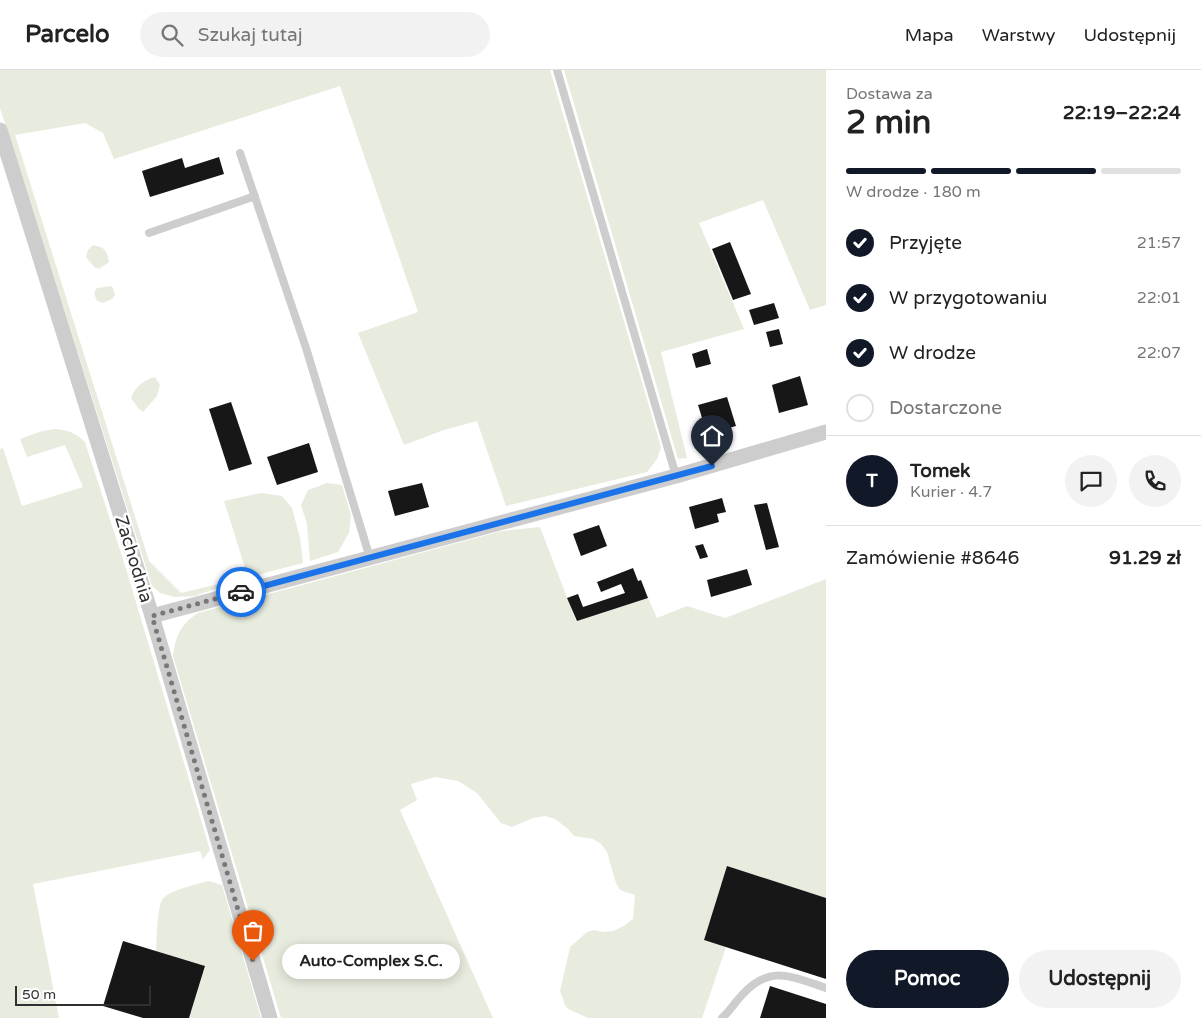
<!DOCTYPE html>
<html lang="pl">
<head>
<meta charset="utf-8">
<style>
  body { margin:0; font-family:"Varela Round",sans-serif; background:#f2f2f2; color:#222; height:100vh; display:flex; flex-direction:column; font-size:19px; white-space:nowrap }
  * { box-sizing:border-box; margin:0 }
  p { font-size:16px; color:#767676 }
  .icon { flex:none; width:28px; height:28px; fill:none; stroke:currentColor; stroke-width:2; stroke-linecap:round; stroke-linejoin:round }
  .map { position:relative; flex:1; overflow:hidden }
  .sheet { display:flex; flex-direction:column; background:#fff; width:375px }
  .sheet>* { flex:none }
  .scale { position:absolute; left:15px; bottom:12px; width:136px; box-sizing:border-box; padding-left:5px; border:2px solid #303030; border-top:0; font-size:14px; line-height:18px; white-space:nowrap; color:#303030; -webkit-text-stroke:4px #fff; paint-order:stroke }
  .pin { position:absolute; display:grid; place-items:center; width:42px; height:42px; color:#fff; margin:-51px -21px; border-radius:50% 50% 50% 0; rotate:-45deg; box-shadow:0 0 5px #0007 }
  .pin .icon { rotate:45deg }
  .courier { position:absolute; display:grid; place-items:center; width:50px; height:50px; margin:-25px; border:4px solid #1a73e8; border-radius:50%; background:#fff; color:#222; box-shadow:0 1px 6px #0007 }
  .bubble { position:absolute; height:35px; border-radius:18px; background:#fff; box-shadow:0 2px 12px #0003; font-size:16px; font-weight:800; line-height:35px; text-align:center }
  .head em { font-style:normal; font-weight:800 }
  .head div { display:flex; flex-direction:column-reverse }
  .head { display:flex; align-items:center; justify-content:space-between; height:85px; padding:0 20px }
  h1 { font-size:32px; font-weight:800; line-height:38px }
  .bar { display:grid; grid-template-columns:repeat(4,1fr); gap:8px 5px; align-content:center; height:60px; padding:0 20px }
  .bar i { height:6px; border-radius:4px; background:#e0e0e0 }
  .bar .active { background:#111827 }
  .bar p { grid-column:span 4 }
  .line { display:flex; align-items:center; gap:12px; padding:0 20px; border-top:1px solid #e0e0e0 }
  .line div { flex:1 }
  .round { display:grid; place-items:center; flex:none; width:52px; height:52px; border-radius:26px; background:#f2f2f2 }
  ol { padding:0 20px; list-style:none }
  li { display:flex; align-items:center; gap:15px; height:55px }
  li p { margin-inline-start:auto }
  li .icon { padding:5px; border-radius:50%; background:#111827; color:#fff; stroke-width:4 }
  li:last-child { color:#767676 }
  li i { width:28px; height:28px; border:2px solid #e0e0e0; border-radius:50% }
  .cta { display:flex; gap:10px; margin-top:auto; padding:10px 20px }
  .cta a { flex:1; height:58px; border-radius:30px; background:#111827; color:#fff; font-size:20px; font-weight:800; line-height:58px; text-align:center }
  .cta a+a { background:#f2f2f2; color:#222 }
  header { display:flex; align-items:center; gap:30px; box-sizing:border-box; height:70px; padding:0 25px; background:#fff; border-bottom:1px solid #e0e0e0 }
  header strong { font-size:24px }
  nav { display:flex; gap:28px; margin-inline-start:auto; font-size:18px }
  .search { width:350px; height:45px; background:#f2f2f2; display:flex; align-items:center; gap:12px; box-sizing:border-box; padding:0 18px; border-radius:28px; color:#767676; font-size:19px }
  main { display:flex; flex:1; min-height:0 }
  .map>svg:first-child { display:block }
</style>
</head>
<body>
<header>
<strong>Parcelo</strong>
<div class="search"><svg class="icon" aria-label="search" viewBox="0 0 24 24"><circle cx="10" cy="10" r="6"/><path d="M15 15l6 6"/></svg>Szukaj tutaj</div>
<nav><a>Mapa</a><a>Warstwy</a><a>Udostępnij</a></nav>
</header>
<main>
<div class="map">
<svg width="826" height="948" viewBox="0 0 826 948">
  <rect width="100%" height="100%" fill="#fff"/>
  <g fill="#e7ecde">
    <path d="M0,0H550L661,377L657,389L647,402L506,436L477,351L444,360L404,375L358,263L418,242L340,16L114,89L103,63L85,53L15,65L149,491L181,523L248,507L224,431L261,423L282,426L292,438L300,468L303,493L249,507L195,526L175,527L160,523L152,516L0,38Z"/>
    <path d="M564,0H826V235L810,240L763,130L699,153L744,259L661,282L687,388L678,389Z"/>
    <path d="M93,175C104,177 107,180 109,192L99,199L94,197L86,187L88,180Z"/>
    <path d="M112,216L115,225L112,229L103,233L97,231L94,223L97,218Z"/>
    <path d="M155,307L160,315L157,326L143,342L138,338L131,328C135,317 144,310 155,307Z"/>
    <path d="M55,359C68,360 76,363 85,372L127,502L210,780L203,789L200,781L33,814L59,948H0V379L3,378L22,436L83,417L65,375L27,387L20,369L42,361Z"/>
    <path d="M327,413L342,415L351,445L349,463L338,482L310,491L307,454L301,435L308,420Z"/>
    <path d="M540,457L576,551L648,528L657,548L687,536L725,548L826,509V828L727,797L704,870L726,877L702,948H588L568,939L565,935L560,921L570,877L587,862L594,860L603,862L613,861L624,856L633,849L635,825L620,820L616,813L607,782L601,774L593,769L574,766L567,758L555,749L545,746L533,748L512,757L501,753L477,723L458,711L435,707L411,714L417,730L400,740L493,948H281L173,586C176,565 180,555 198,543L502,461Z"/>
    <path d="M209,811L222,815L261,948H189L205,897L156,881C157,870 157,839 162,830C168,820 198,814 209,811Z"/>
  </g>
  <g fill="#171717">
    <path d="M219,87L224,104L150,127L142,101L182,88L185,98Z"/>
    <path d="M730,172L751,224L733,230L712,179Z"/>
    <path d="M774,233L779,248L754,255L749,240Z"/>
    <path d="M779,259L783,274L770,277L766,262Z"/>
    <path d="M707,279L711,294L696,298L692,284Z"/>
    <path d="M800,306L808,335L779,343L772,315Z"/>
    <path d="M727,327L736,356L707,364L698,335Z"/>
    <path d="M231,332L252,394L229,401L209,339Z"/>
    <path d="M309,373L318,402L277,415L267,387Z"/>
    <path d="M422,413L429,437L395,446L388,421Z"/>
    <path d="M722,428L726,442L717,444L719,452L695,459L689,437Z"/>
    <path d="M767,433L779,477L766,480L754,435Z"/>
    <path d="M599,455L607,476L581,486L573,464Z"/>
    <path d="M703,474L708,487L700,489L695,476Z"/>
    <path d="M633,498L638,511L641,510L648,528L577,551L567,528L578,524L583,537L625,523L621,514L601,522L597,512Z"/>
    <path d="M747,499L752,515L711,527L707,510Z"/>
    <path d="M727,796L826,828V909L704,870Z"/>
    <path d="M123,871L205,896L189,948H143L103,936Z"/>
    <path d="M770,916L826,934V948H760Z"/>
  </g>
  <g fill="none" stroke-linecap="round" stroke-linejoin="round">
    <g stroke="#cdcdcd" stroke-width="8">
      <path d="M557,0L676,406"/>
      <path d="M240,83L306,278L370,488"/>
      <path d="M149,163L255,126"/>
      <path d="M722,948C730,941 735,932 743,924C770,894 793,907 826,918"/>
    </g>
    <g stroke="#cdcdcd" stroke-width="15">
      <path d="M0,60L152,546L270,948"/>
      <path d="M152,546L676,406L826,362"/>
    </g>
  </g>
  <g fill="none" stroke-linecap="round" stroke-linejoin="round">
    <path stroke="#787878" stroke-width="5" stroke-dasharray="0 9" d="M241,522L152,546L253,891"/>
    <path stroke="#1a73e8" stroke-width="6" d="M241,522L712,396"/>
  </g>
  <g text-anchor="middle" stroke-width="5" stroke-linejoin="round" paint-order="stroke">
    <g font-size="18" fill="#303030" stroke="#fff">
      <text transform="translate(134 489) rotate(73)" y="6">Zachodnia</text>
    </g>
  </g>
</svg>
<div class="scale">50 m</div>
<div class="pin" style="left:253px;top:891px;background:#ea580c"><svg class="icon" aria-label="bag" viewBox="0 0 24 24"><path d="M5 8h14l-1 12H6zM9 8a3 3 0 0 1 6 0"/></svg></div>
<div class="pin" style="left:712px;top:396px;background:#1f2937"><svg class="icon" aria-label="home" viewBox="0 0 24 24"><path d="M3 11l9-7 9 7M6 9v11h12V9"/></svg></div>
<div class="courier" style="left:241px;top:522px"><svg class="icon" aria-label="car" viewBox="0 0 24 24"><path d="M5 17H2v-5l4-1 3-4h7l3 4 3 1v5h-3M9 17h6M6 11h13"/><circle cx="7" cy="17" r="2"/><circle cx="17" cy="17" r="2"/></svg></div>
<div class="bubble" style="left:282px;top:874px;width:178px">Auto-Complex S.C.</div>
</div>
<section class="sheet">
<div class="head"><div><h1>2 min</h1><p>Dostawa za</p></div><em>22:19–22:24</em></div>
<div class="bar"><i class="active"></i><i class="active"></i><i class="active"></i><i></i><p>W drodze · 180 m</p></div>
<ol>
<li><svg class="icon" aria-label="check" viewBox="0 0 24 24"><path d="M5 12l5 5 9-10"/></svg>Przyjęte<p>21:57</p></li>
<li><svg class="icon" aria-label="check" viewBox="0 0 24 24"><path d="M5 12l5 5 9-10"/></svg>W przygotowaniu<p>22:01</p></li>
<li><svg class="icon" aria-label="check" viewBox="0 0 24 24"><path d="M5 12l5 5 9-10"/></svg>W drodze<p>22:07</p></li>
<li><i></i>Dostarczone</li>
</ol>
<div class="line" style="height:90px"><b class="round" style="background:#111827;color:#fff">T</b><div><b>Tomek</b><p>Kurier · 4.7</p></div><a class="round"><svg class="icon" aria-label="chat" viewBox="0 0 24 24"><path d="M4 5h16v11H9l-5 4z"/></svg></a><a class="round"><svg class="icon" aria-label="phone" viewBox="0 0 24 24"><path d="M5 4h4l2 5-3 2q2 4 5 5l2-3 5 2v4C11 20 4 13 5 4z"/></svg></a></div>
<div class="line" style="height:65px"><div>Zamówienie #8646</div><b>91.29 zł</b></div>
<div class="cta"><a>Pomoc</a><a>Udostępnij</a></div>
</section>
</main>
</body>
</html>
